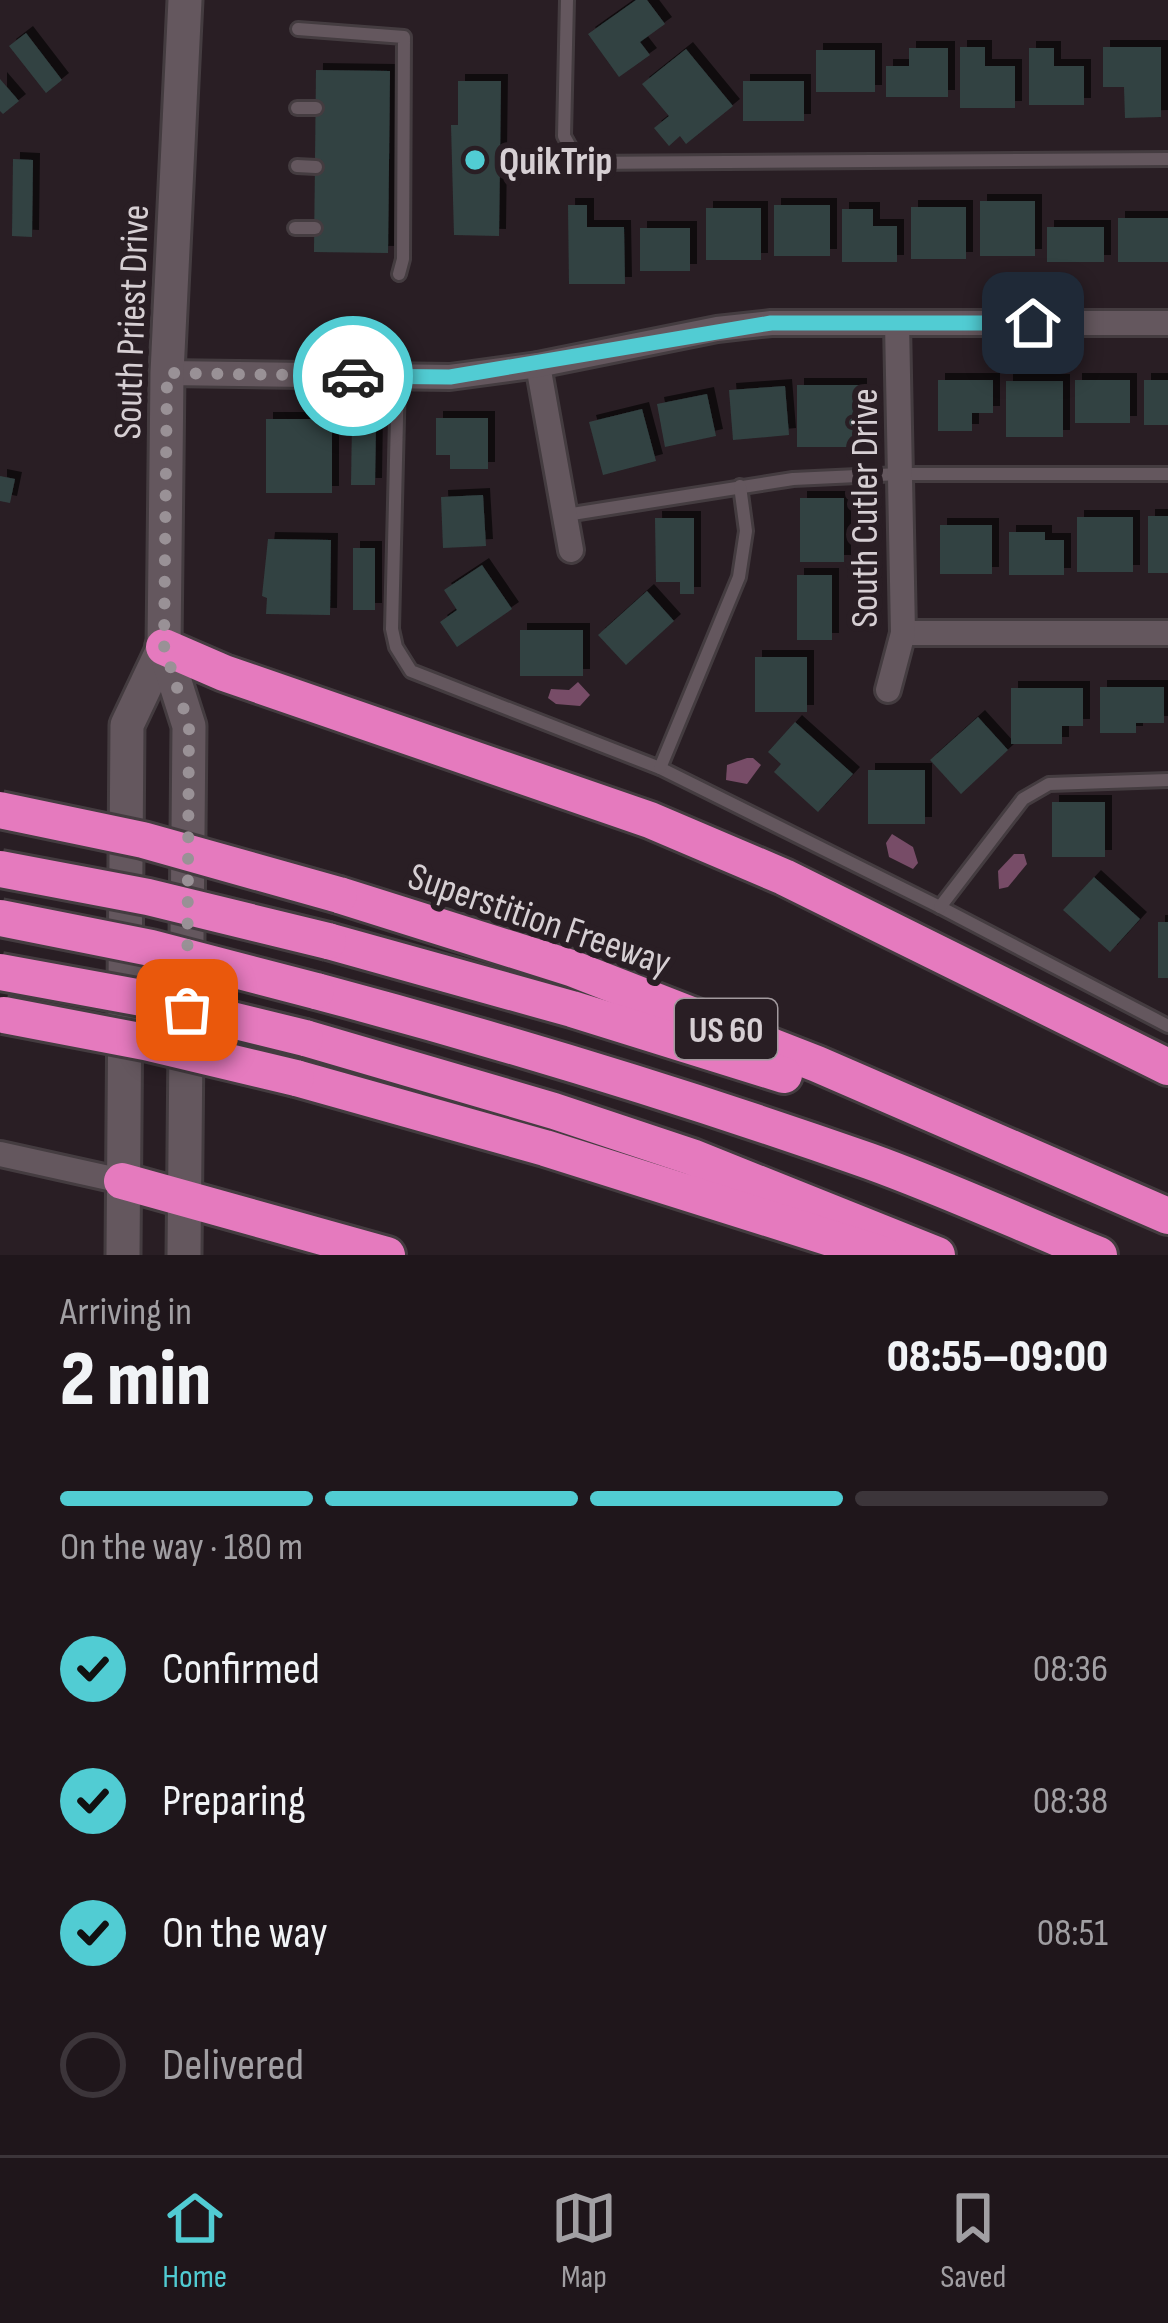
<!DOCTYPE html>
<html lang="en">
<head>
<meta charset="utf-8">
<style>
  body { margin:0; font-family:"Sofia Sans Condensed",sans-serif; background:#2c2328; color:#f1f3f6; height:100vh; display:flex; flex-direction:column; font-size:45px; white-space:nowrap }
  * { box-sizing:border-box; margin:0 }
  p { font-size:39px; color:#a19fa3 }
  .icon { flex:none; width:66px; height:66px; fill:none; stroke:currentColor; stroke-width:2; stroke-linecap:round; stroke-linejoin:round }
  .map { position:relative; height:1255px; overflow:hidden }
  .details { display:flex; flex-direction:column; background:#1f161b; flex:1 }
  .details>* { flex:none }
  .pin { position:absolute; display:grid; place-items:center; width:102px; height:102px; color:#fff; margin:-51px; border-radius:24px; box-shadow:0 6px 18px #0006 }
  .courier { position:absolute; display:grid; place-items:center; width:120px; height:120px; margin:-60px; border:9px solid #51ccd3; border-radius:50%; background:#fff; color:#222; box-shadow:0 3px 15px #0007 }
  .head em { font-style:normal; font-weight:800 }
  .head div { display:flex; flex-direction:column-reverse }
  .head { display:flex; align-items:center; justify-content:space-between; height:204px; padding:0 60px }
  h1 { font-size:78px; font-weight:800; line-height:90px }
  .bar { display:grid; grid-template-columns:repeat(4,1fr); gap:18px 12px; align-content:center; height:144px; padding:0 60px }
  .bar i { height:15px; border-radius:9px; background:#3c353a }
  .bar .active { background:#51ccd3 }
  .bar p { grid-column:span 4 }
  ol { padding:0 60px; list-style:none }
  li { display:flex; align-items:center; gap:36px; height:132px }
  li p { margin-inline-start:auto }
  li .icon { padding:12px; border-radius:50%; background:#51ccd3; color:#111; stroke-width:4 }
  li:last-child { color:#a19fa3 }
  li i { width:66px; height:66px; border:6px solid #3c353a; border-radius:50% }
  .dock { display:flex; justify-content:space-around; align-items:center; height:168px; border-top:3px solid #3c353a; background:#1f161b; font-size:33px; color:#a19fa3 }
  .dock a { display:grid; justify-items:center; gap:6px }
  .dock .active { color:#51ccd3 }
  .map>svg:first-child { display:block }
</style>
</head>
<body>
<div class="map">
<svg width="1168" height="1255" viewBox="0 0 1168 1255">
  <defs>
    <filter id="shadow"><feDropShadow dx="7" dy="-7" stdDeviation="0" flood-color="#0009"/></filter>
  </defs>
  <rect width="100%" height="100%" fill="#291e24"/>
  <g fill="#774c67">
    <path d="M578,682L590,695L580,706L556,704L548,698L551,689L569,690Z"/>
    <path d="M747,758H753L761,765L747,784L726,780L727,765Z"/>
    <path d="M892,834L913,847L918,863L913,869L889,857L886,843Z"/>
    <path d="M1014,854H1024L1027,864L1008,887L999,889L998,871Z"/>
  </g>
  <g fill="#324242" filter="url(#shadow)">
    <path d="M636,0H647L665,24L640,42L650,55L619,77L588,34Z"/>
    <path d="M26,33L62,80L46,93L9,46Z"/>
    <path d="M960,47H985V66H1015V108H960Z"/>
    <path d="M1103,47H1161V117L1125,118L1124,87H1103Z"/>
    <path d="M909,48H948V97H886V66H909Z"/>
    <path d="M1029,48H1054V66H1084V105H1029Z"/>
    <path d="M686,49L733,106L686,144L680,136L669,146L654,128L669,116L642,84Z"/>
    <rect x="816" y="50" width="59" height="42"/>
    <path d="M316,70L390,71L388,253L314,252Z"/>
    <path d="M0,79L19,101L3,114L0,111Z"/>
    <path d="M458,81H501L499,236L454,235L451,125H458Z"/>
    <rect x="743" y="81" width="61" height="40"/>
    <path d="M13,159L33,160L32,237L12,236Z"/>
    <rect x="980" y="201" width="55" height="55"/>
    <path d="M568,205H587V227H624L625,284H569Z"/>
    <rect x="774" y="205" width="56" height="51"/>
    <rect x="911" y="207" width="55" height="52"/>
    <rect x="706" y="208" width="55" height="52"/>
    <path d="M842,209H873V226H897V262H842Z"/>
    <rect x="1118" y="218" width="50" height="44"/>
    <rect x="1047" y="227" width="57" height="35"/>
    <rect x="640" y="228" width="50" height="43"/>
    <path d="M938,380H993V413H972V431H938Z"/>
    <rect x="1075" y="380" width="55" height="43"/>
    <rect x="1144" y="380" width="24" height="45"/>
    <rect x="1006" y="381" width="57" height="56"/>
    <rect x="797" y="385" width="63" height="62"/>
    <path d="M785,386L789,435L733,440L729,390Z"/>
    <path d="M707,394L716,436L665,447L657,404Z"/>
    <path d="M642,409L656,461L603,475L589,422Z"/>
    <path d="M436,418H488V469H450V455H436Z"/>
    <rect x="266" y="419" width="66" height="74"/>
    <path d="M352,422L376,423L375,485H351Z"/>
    <path d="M0,476L15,479L10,503L0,501Z"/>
    <path d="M483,495L486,546L443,548L441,497Z"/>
    <rect x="800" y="498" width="44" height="64"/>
    <rect x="1148" y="516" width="20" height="57"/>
    <rect x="1077" y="517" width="56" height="55"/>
    <path d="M655,518H694V594H680V582H656Z"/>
    <rect x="940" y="525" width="52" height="49"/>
    <path d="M1009,532H1045V540H1064V575H1009Z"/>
    <path d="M268,539L331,540L330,615L266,614L267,598L262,596Z"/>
    <rect x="353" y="548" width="22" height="62"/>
    <path d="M482,565L512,609L457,647L440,622L457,610L444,590Z"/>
    <rect x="797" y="575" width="35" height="65"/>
    <path d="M647,591L674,621L626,665L598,635Z"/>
    <rect x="520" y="630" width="63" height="46"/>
    <rect x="755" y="657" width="52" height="55"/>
    <path d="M1100,687H1164V723H1136V733H1100Z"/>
    <path d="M1011,688H1083V726H1062V744H1011Z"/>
    <path d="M978,717L1008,750L961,794L930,760Z"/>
    <path d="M795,722L853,774L818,812L774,772L781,764L768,752Z"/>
    <rect x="868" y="770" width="57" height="54"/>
    <rect x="1052" y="802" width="53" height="55"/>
    <path d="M1094,877L1140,919L1110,952L1063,910Z"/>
    <rect x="1158" y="922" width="10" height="56"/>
  </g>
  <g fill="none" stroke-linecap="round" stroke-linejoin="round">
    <g stroke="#443c40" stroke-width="18">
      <g id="lane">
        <path d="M567,0L564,136L579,163L1168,159"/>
        <path d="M298,29L404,37L403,259L399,274"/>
        <path d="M297,108H316"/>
        <path d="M297,166L316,167"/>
        <path d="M295,228H315"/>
        <path d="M398,376L392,629L396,647L411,671L660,768L940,907L1168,1026"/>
        <path d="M566,515L793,479L900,474H1168"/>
        <path d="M660,768L739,577L746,531L740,486"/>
        <path d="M940,907L1023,799L1049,784L1168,780"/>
      </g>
    </g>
    <g stroke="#443c40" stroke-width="30">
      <g id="street">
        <path d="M538,365L571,550"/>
        <path d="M167,373L450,377L538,365L717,329L771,323H1168"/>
        <path d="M903,633H1168"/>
        <path d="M888,690L903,633L897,323"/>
        <path d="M0,1154L122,1181"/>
      </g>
    </g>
    <g stroke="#443c40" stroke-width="39">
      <g id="secondary">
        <path d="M123,1255L127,725L164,647"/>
        <path d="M184,1255L189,726L164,647L167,373L185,0"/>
      </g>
    </g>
    <g stroke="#443c40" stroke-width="42">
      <g id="highway">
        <path d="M164,647L224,673L650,820L784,877L1168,1067"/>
        <path d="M339,895L571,968L817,1064L1168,1216"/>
        <path d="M328,941L572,1009L784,1075"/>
        <path d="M316,991C503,1041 687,1097 869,1161C947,1189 1022,1224 1099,1255"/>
        <path d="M305,1038L554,1111L692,1157L937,1255"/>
        <path d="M296,1078L545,1148L884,1255"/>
        <path d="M122,1181L387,1255"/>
      </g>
    </g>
    <use href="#lane" stroke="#64575e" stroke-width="12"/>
    <use href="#street" stroke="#64575e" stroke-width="24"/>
    <use href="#secondary" stroke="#64575e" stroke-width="33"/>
    <use href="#highway" stroke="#e57abe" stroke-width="36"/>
    <g stroke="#443c40" stroke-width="42" stroke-linecap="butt">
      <g id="highway-bridge">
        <path d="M0,810L143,840L339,895"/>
        <path d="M0,869L148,897L328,941"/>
        <path d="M0,918L151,948L316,991"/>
        <path d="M0,972L142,998L305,1038"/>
        <path d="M4,1015L145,1042L296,1078"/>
      </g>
    </g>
    <use href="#highway-bridge" stroke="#e57abe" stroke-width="36"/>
  </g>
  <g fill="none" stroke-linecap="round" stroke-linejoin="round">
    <path stroke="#999196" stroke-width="12" stroke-dasharray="0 21.6" d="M187,1010L189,726L164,646L167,373L353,376"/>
    <path stroke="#51ccd3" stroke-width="15" d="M353,376L450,377L771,323H1033"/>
  </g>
  <circle fill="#51ccd3" stroke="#291e24" stroke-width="4.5" cx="475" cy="160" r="12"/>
  <g text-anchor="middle" stroke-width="12" stroke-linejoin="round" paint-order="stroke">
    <rect fill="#291e24" stroke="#a29a9e" stroke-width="3" x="675" y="999" width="102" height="60" rx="9"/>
    <g font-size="36" font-weight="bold" fill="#d6cfd3">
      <text x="726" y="1042">US 60</text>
    </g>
    <g font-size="39" font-weight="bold" fill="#d6cfd3" stroke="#291e24" text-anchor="start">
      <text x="499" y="174">QuikTrip</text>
    </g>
    <g font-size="39" fill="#d6cfd3" stroke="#291e24">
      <text transform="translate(130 322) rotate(-88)" y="14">South Priest Drive</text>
      <text transform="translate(863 508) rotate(-90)" y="14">South Cutler Drive</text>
      <text transform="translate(540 918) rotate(19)" y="14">Superstition Freeway</text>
    </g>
  </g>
</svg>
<div class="pin" style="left:187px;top:1010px;background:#ea580c"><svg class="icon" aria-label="bag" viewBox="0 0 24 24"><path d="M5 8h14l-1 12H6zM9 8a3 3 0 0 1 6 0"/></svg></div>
<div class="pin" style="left:1033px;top:323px;background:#1f2937"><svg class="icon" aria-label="home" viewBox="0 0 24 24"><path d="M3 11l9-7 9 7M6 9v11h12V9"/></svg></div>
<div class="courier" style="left:353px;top:376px"><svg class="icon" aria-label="car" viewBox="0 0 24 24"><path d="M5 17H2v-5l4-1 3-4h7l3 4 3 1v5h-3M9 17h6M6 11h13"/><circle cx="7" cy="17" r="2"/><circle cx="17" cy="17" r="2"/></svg></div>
</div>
<section class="details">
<div class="head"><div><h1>2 min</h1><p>Arriving in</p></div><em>08:55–09:00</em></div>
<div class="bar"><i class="active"></i><i class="active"></i><i class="active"></i><i></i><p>On the way · 180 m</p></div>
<ol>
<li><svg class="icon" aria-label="check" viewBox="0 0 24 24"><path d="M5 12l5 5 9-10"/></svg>Confirmed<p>08:36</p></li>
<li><svg class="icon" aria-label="check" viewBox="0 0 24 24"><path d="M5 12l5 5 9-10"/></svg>Preparing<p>08:38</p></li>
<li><svg class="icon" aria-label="check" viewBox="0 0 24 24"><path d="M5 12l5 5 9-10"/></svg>On the way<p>08:51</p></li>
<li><i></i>Delivered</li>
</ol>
</section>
<nav class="dock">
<a class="active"><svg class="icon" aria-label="home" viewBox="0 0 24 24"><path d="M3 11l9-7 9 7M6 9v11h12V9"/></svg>Home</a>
<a><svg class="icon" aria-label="map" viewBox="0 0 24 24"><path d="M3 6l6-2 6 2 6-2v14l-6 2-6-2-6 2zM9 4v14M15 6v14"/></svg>Map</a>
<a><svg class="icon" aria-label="saved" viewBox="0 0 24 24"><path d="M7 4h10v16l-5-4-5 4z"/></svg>Saved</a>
</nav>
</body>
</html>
